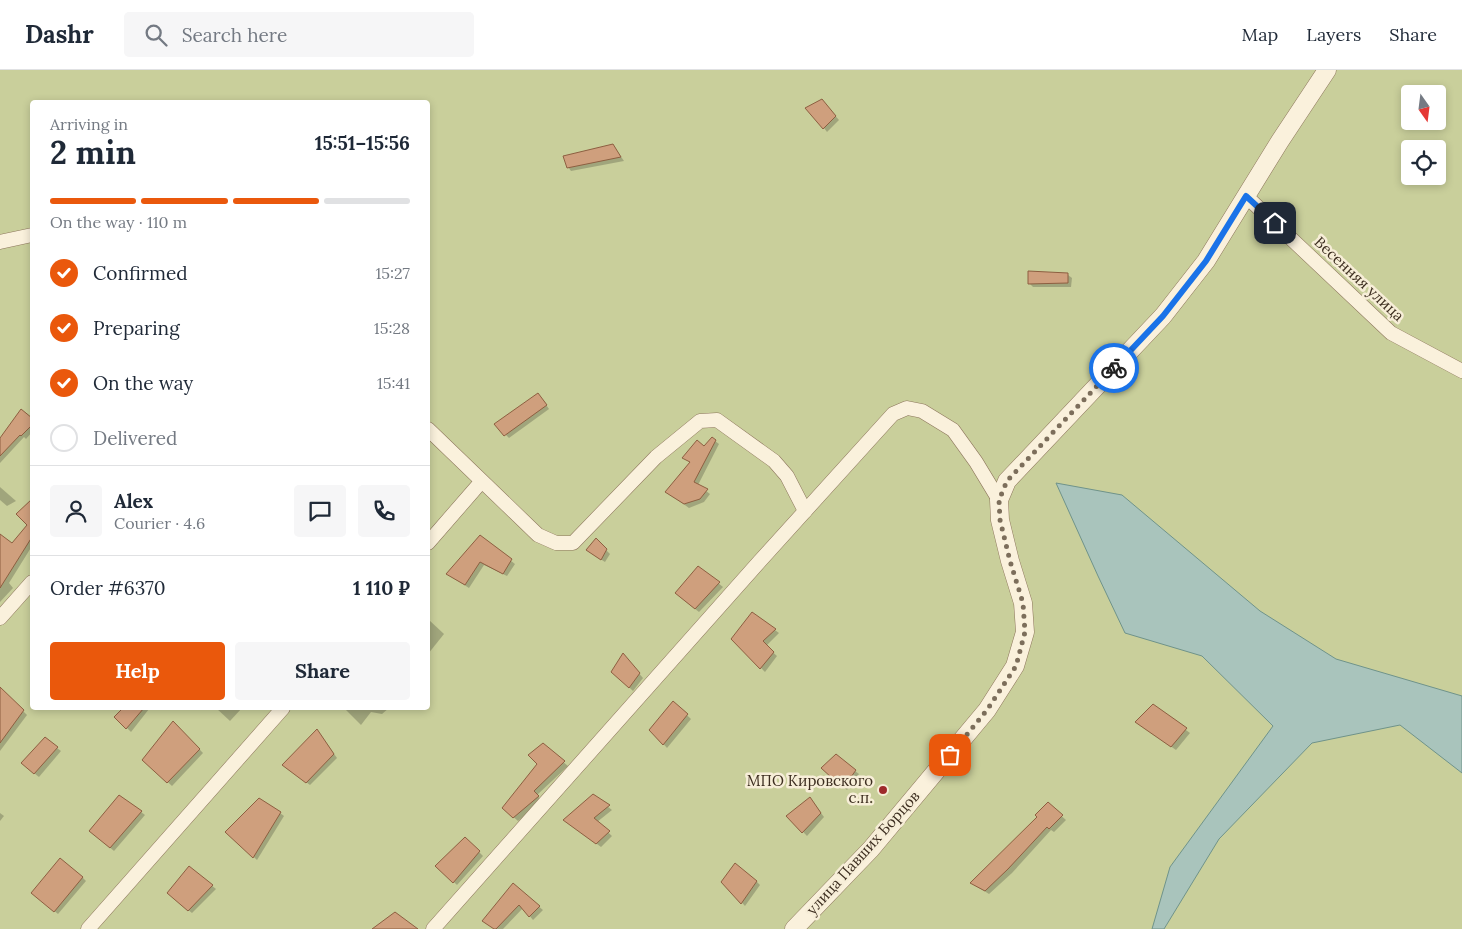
<!DOCTYPE html>
<html lang="en">
<head>
<meta charset="utf-8">
<style>
  body { margin:0; font-family:Lora,serif; background:#f6f6f7; color:#1f2937; height:100vh; display:flex; flex-direction:column; font-size:19px; white-space:nowrap }
  * { box-sizing:border-box; margin:0 }
  p { font-size:16px; color:#747a83 }
  .icon { flex:none; width:28px; height:28px; fill:none; stroke:currentColor; stroke-width:2; stroke-linecap:round; stroke-linejoin:round }
  .map { position:relative; flex:1; overflow:hidden }
  .sheet { position:absolute; left:30px; top:30px; width:400px; height:610px; display:flex; flex-direction:column; background:#fff; border-radius:5px; box-shadow:0 2px 8px #0003 }
  .sheet>* { flex:none }
  .needle { width:32px; rotate:166deg }
  .controls { position:absolute; left:1401px; top:15px; display:grid; gap:10px }
  .controls a { display:grid; place-items:center; width:45px; height:45px; border-radius:5px; background:#fff; box-shadow:0 2px 8px #0003; font-size:25px }
  .pin { position:absolute; display:grid; place-items:center; width:42px; height:42px; color:#fff; margin:-21px; border-radius:10px; box-shadow:0 2px 8px #0006 }
  .courier { position:absolute; display:grid; place-items:center; width:50px; height:50px; margin:-25px; border:4px solid #1a73e8; border-radius:50%; background:#fff; color:#222; box-shadow:0 1px 6px #0007 }
  .head em { font-style:normal; font-weight:700 }
  .head div { display:flex; flex-direction:column-reverse }
  .head { display:flex; align-items:center; justify-content:space-between; height:85px; padding:0 20px }
  h1 { font-size:32px; font-weight:700; line-height:38px }
  .bar { display:grid; grid-template-columns:repeat(4,1fr); gap:8px 5px; align-content:center; height:60px; padding:0 20px }
  .bar i { height:6px; border-radius:4px; background:#e0e1e3 }
  .bar .on { background:#ea580c }
  .bar p { grid-column:span 4 }
  .line { display:flex; align-items:center; gap:12px; padding:0 20px; border-top:1px solid #e0e1e3 }
  .line div { flex:1 }
  .round { display:grid; place-items:center; flex:none; width:52px; height:52px; border-radius:5px; background:#f6f6f7 }
  ol { padding:0 20px; list-style:none }
  li { display:flex; align-items:center; gap:15px; height:55px }
  li p { margin-inline-start:auto }
  li .icon { padding:5px; border-radius:50%; background:#ea580c; color:#fff; stroke-width:4 }
  li:last-child { color:#747a83 }
  li i { width:28px; height:28px; border:2px solid #e0e1e3; border-radius:50% }
  .action { display:flex; gap:10px; margin-top:auto; padding:10px 20px }
  .action a { flex:1; height:58px; border-radius:5px; background:#ea580c; color:#fff; font-size:20px; font-weight:700; line-height:58px; text-align:center }
  .action a+a { background:#f6f6f7; color:#1f2937 }
  header { display:flex; align-items:center; gap:30px; box-sizing:border-box; height:70px; padding:0 25px; background:#fff; border-bottom:1px solid #e0e1e3 }
  header strong { font-size:24px }
  nav { display:flex; gap:28px; margin-inline-start:auto; font-size:18px }
  .search { width:350px; height:45px; background:#f6f6f7; display:flex; align-items:center; gap:12px; box-sizing:border-box; padding:0 18px; border-radius:5px; color:#747a83; font-size:19px }
  .map>svg:first-child { display:block }
</style>
</head>
<body>
<header>
<strong>Dashr</strong>
<div class="search"><svg class="icon" aria-label="search" viewBox="0 0 24 24"><circle cx="10" cy="10" r="6"/><path d="M15 15l6 6"/></svg>Search here</div>
<nav><a>Map</a><a>Layers</a><a>Share</a></nav>
</header>
<div class="map">
<svg width="1462" height="859" viewBox="0 0 1462 859">
  <rect width="100%" height="100%" fill="#f0e4c8"/>
  <path fill="#c9cf9b" fill-rule="evenodd" d="M0,0H1462V859H0ZM1410,24H1438V51H1410ZM32,32H428V638H32ZM1410,79H1438V106H1410Z"/>
  <path fill="#a9c4bc" stroke="#6f938a" d="M1056,413L1122,425L1260,541L1336,589L1462,626V703L1400,655L1312,673L1219,769L1164,859H1152L1170,797L1273,656L1202,586L1125,563L1098,506Z"/>
  <g fill="#0003">
    <path d="M826,35L839,50L827,62L824,58Z"/>
    <path d="M613,75L624,91L571,101L568,97Z"/>
    <path d="M1068,205L1072,208L1071,217H1033L1029,213Z"/>
    <path d="M542,329L549,339L509,368L496,355Z"/>
    <path d="M22,341L32,350V362L26,369L24,367L0,393V370Z"/>
    <path d="M715,371L719,374L698,415L710,424L704,432L689,438L671,425L691,393L684,388Z"/>
    <path d="M0,417L16,431L7,436L0,430Z"/>
    <path d="M32,430V476L9,513L13,518L0,532V469L12,475L29,455L18,444Z"/>
    <path d="M480,467L515,494L507,506L484,495L469,518L447,504Z"/>
    <path d="M596,470L610,484L605,492L591,483Z"/>
    <path d="M698,497L723,517L699,542L680,527Z"/>
    <path d="M753,544L779,563L766,576L777,586L765,602L733,569Z"/>
    <path d="M428,549L444,564L428,584Z"/>
    <path d="M623,585L643,608L633,621L613,602Z"/>
    <path d="M5,623L27,645L0,681V629Z"/>
    <path d="M673,632L691,649L667,678L651,660Z"/>
    <path d="M1153,636L1190,663L1176,680L1140,655Z"/>
    <path d="M125,638H148L149,639L131,662L116,647Z"/>
    <path d="M216,638H242L230,651Z"/>
    <path d="M344,638H389L382,644L371,642L361,655Z"/>
    <path d="M174,653L203,683L172,716L144,690Z"/>
    <path d="M320,664L337,688L310,715L287,698Z"/>
    <path d="M543,675L568,696L537,725L542,731L518,751L503,738L538,694Z"/>
    <path d="M57,678L61,681L39,707L26,697Z"/>
    <path d="M823,698L855,701L859,704L847,720Z"/>
    <path d="M593,725L612,740L597,752L612,766L601,777L569,753Z"/>
    <path d="M810,728L824,747L807,766L788,746Z"/>
    <path d="M1048,734L1066,750L1054,762L1051,760L1012,803L989,824L976,816L972,813L1039,747Z"/>
    <path d="M141,742L145,745L114,781L94,764Z"/>
    <path d="M0,743L4,746L0,751Z"/>
    <path d="M280,743L284,746L257,790L227,762Z"/>
    <path d="M465,768L483,786L457,815L437,796Z"/>
    <path d="M190,798L216,819L192,843L172,827Z"/>
    <path d="M82,807L86,811L58,844L36,826Z"/>
    <path d="M756,811L760,815L745,836L723,812Z"/>
    <path d="M513,815L543,840L533,850L523,838L503,859H494Z"/>
  </g>
  <g fill="#cf9f7d" stroke="#8d5f41">
    <path d="M822,29L836,46L823,59L805,38Z"/>
    <path d="M613,74L621,87L567,98L563,86Z"/>
    <path d="M1028,201L1068,203V213L1028,214Z"/>
    <path d="M538,323L547,335L504,366L494,354Z"/>
    <path d="M21,339L32,348V355L21,366L20,365L0,386V368Z"/>
    <path d="M712,367L716,370L694,412L708,419L700,429L684,434L665,422L690,392L682,388L697,370L704,376Z"/>
    <path d="M32,429V467L0,518V464L12,473L27,455L16,444Z"/>
    <path d="M480,465L512,489L503,504L480,492L465,515L446,504Z"/>
    <path d="M596,468L607,479L601,490L586,480Z"/>
    <path d="M698,496L720,512L695,539L675,523Z"/>
    <path d="M752,542L776,559L763,571L774,582L760,599L731,569Z"/>
    <path d="M623,583L640,603L629,618L611,602Z"/>
    <path d="M0,617L24,640L0,673Z"/>
    <path d="M673,631L688,644L663,675L649,660Z"/>
    <path d="M1153,634L1187,658L1171,677L1135,652Z"/>
    <path d="M123,638H144L126,659L114,647Z"/>
    <path d="M173,651L200,679L167,713L142,690Z"/>
    <path d="M317,659L334,684L306,713L282,695Z"/>
    <path d="M45,667L58,677L34,704L21,693Z"/>
    <path d="M543,673L565,691L534,721L539,726L513,748L502,738L537,694L528,685Z"/>
    <path d="M836,684L856,700L843,718L821,698Z"/>
    <path d="M593,724L610,735L594,748L610,761L596,774L563,750Z"/>
    <path d="M119,725L142,741L110,778L89,761Z"/>
    <path d="M810,727L821,743L802,763L786,746Z"/>
    <path d="M259,728L281,742L253,788L225,762Z"/>
    <path d="M1048,732L1063,745L1049,759L1047,757L1008,799L985,821L970,813L1037,747L1035,745Z"/>
    <path d="M465,767L480,781L453,813L435,796Z"/>
    <path d="M60,788L83,807L54,842L31,823Z"/>
    <path d="M735,793L757,811L741,834L721,812Z"/>
    <path d="M189,796L213,815L188,841L167,823Z"/>
    <path d="M513,813L540,836L529,847L519,835L496,859H494L482,851Z"/>
    <path d="M395,842L418,859H372Z"/>
  </g>
  <g fill="none" stroke-linecap="round" stroke-linejoin="round">
    <g stroke="#8d765c" stroke-width="15">
      <g id="minor">
        <path d="M1246,126L1391,263L1462,301"/>
        <path d="M0,172L32,165"/>
        <path d="M428,359L538,465L556,473H573L656,387L700,351L717,350L774,391L787,406L805,441"/>
        <path d="M428,473L481,412"/>
        <path d="M0,548L32,512"/>
        <path d="M88,859L283,638"/>
        <path d="M433,859L759,492L893,344L907,338L922,341L953,360L976,392L999,430"/>
      </g>
    </g>
    <g stroke="#8d765c" stroke-width="19">
      <path id="tertiary" d="M794,859L871,779L987,640L1015,596L1025,562L1023,533L1010,491L1000,450L999,430L1007,411L1163,246L1206,191L1280,71L1327,0"/>
    </g>
    <use href="#minor" stroke="#faf1dc" stroke-width="14"/>
    <use href="#tertiary" stroke="#faf1dc" stroke-width="18"/>
  </g>
  <g fill="none" stroke-linecap="round" stroke-linejoin="round">
    <path stroke="#7c6e5b" stroke-width="5" stroke-dasharray="0 9" d="M950,685L987,640L1016,596L1025,562L1023,533L1010,491L1000,450L999,430L1007,411L1114,298"/>
    <path stroke="#1a73e8" stroke-width="6" d="M1114,298L1163,246L1206,191L1246,126L1275,153"/>
  </g>
  <circle fill="#9e2a2b" stroke="#f7eed8" stroke-width="2" cx="883" cy="720" r="5"/>
  <g text-anchor="middle" stroke-width="5" stroke-linejoin="round" paint-order="stroke">
    <g font-size="15" fill="#3d2e20" stroke="#f7eed8">
      <text transform="translate(1359 209) rotate(43)" y="5">Весенняя улица</text>
      <text transform="translate(863 783) rotate(-48)" y="5">улица Павших Борцов</text>
    </g>
    <g font-size="15" fill="#3d2e20" stroke="#f7eed8" text-anchor="end">
      <text x="873" y="716">МПО Кировского<tspan x="873" dy="17">с.п.</tspan></text>
    </g>
  </g>
</svg>
<div class="controls">
<a><svg class="needle" viewBox="-14 -14 28 28"><path d="M0-13l5 13h-10z" fill="#e53935"/><path d="M0 13l5-13h-10z" fill="#747a83"/></svg></a>
<a><svg class="icon" aria-label="locate" viewBox="0 0 24 24"><circle cx="12" cy="12" r="6"/><path d="M12 2v4M12 18v4M2 12h4M18 12h4"/></svg></a>
</div>
<div class="pin" style="left:950px;top:685px;background:#ea580c"><svg class="icon" aria-label="bag" viewBox="0 0 24 24"><path d="M5 8h14l-1 12H6zM9 8a3 3 0 0 1 6 0"/></svg></div>
<div class="pin" style="left:1275px;top:153px;background:#1f2937"><svg class="icon" aria-label="home" viewBox="0 0 24 24"><path d="M3 11l9-7 9 7M6 9v11h12V9"/></svg></div>
<div class="courier" style="left:1114px;top:298px"><svg class="icon" aria-label="bike" viewBox="0 0 24 24"><circle cx="6" cy="16" r="4"/><circle cx="18" cy="16" r="4"/><path d="M6 16l4-8h5l3 8M10 8l3 8H6M13 5h3"/></svg></div>
<section class="sheet">
<div class="head"><div><h1>2 min</h1><p>Arriving in</p></div><em>15:51–15:56</em></div>
<div class="bar"><i class="on"></i><i class="on"></i><i class="on"></i><i></i><p>On the way · 110 m</p></div>
<ol>
<li><svg class="icon" aria-label="check" viewBox="0 0 24 24"><path d="M5 12l5 5 9-10"/></svg>Confirmed<p>15:27</p></li>
<li><svg class="icon" aria-label="check" viewBox="0 0 24 24"><path d="M5 12l5 5 9-10"/></svg>Preparing<p>15:28</p></li>
<li><svg class="icon" aria-label="check" viewBox="0 0 24 24"><path d="M5 12l5 5 9-10"/></svg>On the way<p>15:41</p></li>
<li><i></i>Delivered</li>
</ol>
<div class="line" style="height:90px"><a class="round"><svg class="icon" aria-label="person" viewBox="0 0 24 24"><circle cx="12" cy="8" r="4"/><path d="M4 21q1-7 8-7t8 7"/></svg></a><div><b>Alex</b><p>Courier · 4.6</p></div><a class="round"><svg class="icon" aria-label="chat" viewBox="0 0 24 24"><path d="M4 5h16v11H9l-5 4z"/></svg></a><a class="round"><svg class="icon" aria-label="phone" viewBox="0 0 24 24"><path d="M5 4h4l2 5-3 2q2 4 5 5l2-3 5 2v4C11 20 4 13 5 4z"/></svg></a></div>
<div class="line" style="height:65px"><div>Order #6370</div><b>1 110 ₽</b></div>
<div class="action"><a>Help</a><a>Share</a></div>
</section>
</div>
</body>
</html>
